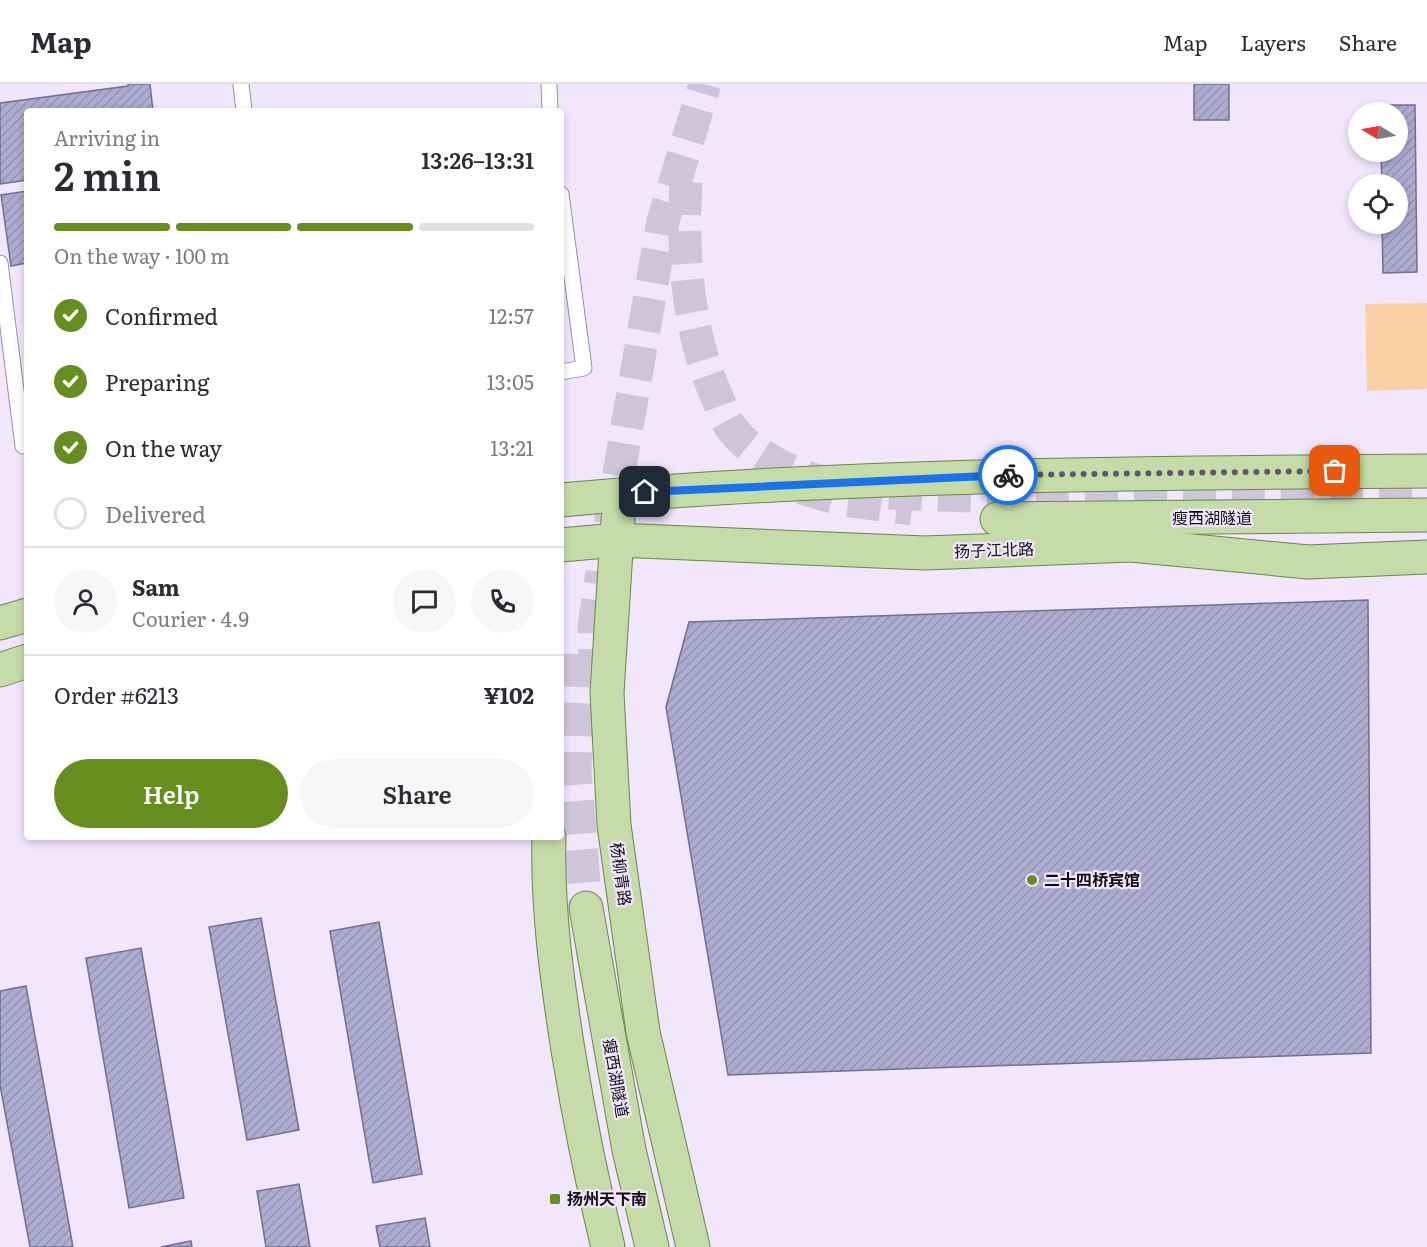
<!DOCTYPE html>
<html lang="en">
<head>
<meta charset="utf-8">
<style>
  body { margin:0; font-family:Literata,"Noto Sans SC",serif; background:#f7f7f7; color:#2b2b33; height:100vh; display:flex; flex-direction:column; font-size:22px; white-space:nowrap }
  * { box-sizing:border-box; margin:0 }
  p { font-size:20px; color:#7c7c81 }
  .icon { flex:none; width:33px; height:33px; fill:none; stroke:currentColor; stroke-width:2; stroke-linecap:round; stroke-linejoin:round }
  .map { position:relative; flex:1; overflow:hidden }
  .sheet { position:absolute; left:24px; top:24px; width:540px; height:732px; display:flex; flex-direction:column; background:#fff; border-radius:6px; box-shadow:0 3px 9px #0003 }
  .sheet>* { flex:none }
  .needle { width:39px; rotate:280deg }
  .fabs { position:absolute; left:1348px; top:18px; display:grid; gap:12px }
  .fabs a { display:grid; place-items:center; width:60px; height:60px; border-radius:50%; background:#fff; box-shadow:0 3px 9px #0003; font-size:30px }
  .pin { position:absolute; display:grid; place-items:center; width:51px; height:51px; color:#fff; margin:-26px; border-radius:12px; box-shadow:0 3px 9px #0006 }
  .courier { position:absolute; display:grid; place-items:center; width:60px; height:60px; margin:-30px; border:4px solid #1a73e8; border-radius:50%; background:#fff; color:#222; box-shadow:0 2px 8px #0007 }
  .summary em { font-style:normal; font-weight:600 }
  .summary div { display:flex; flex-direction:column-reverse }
  .summary { display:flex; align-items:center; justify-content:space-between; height:102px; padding:0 30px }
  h1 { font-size:39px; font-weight:600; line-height:45px }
  .bar { display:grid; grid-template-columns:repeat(4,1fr); gap:9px 6px; align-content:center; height:72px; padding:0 30px }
  .bar i { height:8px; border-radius:4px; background:#e1e1e2 }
  .bar .selected { background:#658e1e }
  .bar p { grid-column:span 4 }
  .line { display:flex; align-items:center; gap:15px; padding:0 30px; border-top:2px solid #e1e1e2 }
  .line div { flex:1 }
  .round { display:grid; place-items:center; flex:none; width:63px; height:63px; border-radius:32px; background:#f7f7f7 }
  ol { padding:0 30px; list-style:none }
  li { display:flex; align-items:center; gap:18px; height:66px }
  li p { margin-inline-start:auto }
  li .icon { padding:6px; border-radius:50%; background:#658e1e; color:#fff; stroke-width:4 }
  li:last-child { color:#7c7c81 }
  li i { width:33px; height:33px; border:3px solid #e1e1e2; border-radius:50% }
  .primary-button { display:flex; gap:12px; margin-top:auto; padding:12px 30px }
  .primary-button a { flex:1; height:69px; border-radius:36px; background:#658e1e; color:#fff; font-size:24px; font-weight:600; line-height:69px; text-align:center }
  .primary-button a+a { background:#f7f7f7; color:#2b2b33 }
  header { display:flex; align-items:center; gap:36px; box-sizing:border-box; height:84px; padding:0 30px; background:#fff; border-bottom:2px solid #e1e1e2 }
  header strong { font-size:28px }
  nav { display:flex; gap:33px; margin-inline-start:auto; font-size:21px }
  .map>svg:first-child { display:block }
</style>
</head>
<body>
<header>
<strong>Map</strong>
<nav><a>Map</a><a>Layers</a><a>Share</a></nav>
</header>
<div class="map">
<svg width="1427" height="1163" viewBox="0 0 1427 1163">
  <defs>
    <pattern id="building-hatch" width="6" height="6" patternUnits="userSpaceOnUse" patternTransform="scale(1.5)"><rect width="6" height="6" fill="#adabd0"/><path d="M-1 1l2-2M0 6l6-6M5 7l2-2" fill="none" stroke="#9492b2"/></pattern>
  </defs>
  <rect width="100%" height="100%" fill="#f1e6fc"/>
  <path fill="#f9d1a6" d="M1427,219V305L1367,307L1365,220Z"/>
  <g fill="url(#building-hatch)" stroke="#726f91" stroke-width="1.5">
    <path d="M128,0H150L153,27H27V96L0,100V19L128,2Z"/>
    <rect x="1194" y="0" width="35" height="36"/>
    <path d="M1381,21H1415L1417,188L1383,189L1382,140H1398V100H1382L1381,68H1398V28H1381Z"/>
    <path d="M27,107V179L11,182L1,111Z"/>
    <path d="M1368,516L1371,969L728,991L666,623L689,538Z"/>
    <path d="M261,834L299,1046L247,1056L209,843Z"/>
    <path d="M379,838L422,1090L373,1099L330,847Z"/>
    <path d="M141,864L184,1114L129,1124L86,874Z"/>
    <path d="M26,902L73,1163H30L0,1001V907Z"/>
    <path d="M299,1100L310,1163H266L257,1107Z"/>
    <path d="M425,1134L430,1163H380L376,1142Z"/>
    <path d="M191,1157L192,1163H161Z"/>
  </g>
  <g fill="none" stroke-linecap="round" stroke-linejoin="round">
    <g stroke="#cfc5da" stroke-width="33" stroke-dasharray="33 16" stroke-linecap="butt">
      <path d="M686,98C682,171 687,246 717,313C721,322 724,334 730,342C749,370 794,391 826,399"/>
      <path d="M801,404L843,416L912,425"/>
      <path d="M889,409L1000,413L1427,408"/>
      <path d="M610,440L663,137L705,0"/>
      <path d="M579,570L575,688L586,824"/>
      <path d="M595,598L594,543L602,488"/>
    </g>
    <g stroke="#9c8bac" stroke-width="17">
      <g id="service">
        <path d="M241,0L244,27"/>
        <path d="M549,0L550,27"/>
        <path d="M561,110L584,284L561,288"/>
        <path d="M0,179L23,362L27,361"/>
      </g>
    </g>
    <g stroke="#6d844f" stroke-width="35">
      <g id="primary">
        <path d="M561,416C849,390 1138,389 1427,387"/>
        <path d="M618,435L607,609L614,741L643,948L693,1163"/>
        <path d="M997,435L1427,431"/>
        <path d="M561,461L616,456L925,469L1131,461L1308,478L1427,473"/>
        <path d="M0,539L27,531"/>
        <path d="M0,586L27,577"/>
        <path d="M549,753C547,825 557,895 568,966C579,1033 592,1098 608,1163"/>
        <path d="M586,824L629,1066L652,1163"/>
      </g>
    </g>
    <use href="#service" stroke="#fff" stroke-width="15"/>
    <use href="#primary" stroke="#c5dca8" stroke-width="33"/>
  </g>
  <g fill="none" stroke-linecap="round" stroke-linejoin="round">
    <path stroke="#5f5766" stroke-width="6" stroke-dasharray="0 10.8" d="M1008,391L1335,387"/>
    <path stroke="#1a73e8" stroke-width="8" d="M645,408L1008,391"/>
  </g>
  <g fill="#658e1e" stroke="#f1e6fc" stroke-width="2">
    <circle cx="1032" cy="796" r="6"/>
    <rect x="549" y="1109" width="12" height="12" rx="3"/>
  </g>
  <g text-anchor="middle" stroke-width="4.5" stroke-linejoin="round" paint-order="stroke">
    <g font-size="16" fill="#110a16" stroke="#f1e6fc">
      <text x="1212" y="440">瘦西湖隧道</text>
      <text transform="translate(994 466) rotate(-2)" y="6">扬子江北路</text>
      <text transform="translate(621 790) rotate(82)" y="6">杨柳青路</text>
      <text transform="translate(616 994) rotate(80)" y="6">瘦西湖隧道</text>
    </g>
    <g font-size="16" font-weight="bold" fill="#110a16" stroke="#f1e6fc" text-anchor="start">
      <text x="1044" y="802">二十四桥宾馆</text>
      <text x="567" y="1121">扬州天下南</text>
    </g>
  </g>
</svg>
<div class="fabs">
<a><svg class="needle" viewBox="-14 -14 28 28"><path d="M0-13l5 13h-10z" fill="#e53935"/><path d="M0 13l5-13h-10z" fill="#7c7c81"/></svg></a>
<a><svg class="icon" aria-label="locate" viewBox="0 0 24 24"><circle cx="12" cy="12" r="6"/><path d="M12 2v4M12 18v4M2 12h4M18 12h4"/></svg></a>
</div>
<div class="pin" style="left:1335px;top:387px;background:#ea580c"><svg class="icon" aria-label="bag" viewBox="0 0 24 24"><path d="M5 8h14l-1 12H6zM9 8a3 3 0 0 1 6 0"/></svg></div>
<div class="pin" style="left:645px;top:408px;background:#1f2937"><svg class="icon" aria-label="home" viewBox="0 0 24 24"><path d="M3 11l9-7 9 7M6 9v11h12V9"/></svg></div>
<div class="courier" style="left:1008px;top:391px"><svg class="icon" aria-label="bike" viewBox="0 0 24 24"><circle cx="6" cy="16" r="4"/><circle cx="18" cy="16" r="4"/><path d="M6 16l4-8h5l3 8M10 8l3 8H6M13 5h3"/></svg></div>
<section class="sheet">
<div class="summary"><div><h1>2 min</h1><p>Arriving in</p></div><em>13:26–13:31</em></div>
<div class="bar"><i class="selected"></i><i class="selected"></i><i class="selected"></i><i></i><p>On the way · 100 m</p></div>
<ol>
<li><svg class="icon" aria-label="check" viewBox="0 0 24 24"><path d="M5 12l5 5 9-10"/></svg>Confirmed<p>12:57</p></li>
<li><svg class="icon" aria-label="check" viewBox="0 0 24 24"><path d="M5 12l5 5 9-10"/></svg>Preparing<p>13:05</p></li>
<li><svg class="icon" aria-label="check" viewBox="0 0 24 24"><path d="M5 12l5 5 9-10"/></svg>On the way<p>13:21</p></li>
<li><i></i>Delivered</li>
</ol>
<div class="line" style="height:108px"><a class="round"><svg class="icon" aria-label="person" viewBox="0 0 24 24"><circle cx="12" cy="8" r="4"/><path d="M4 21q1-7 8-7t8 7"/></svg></a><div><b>Sam</b><p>Courier · 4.9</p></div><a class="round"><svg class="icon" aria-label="chat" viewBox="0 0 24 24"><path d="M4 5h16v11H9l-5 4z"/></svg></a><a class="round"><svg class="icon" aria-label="phone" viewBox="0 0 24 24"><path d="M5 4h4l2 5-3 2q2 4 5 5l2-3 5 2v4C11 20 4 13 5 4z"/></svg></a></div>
<div class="line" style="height:78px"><div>Order #6213</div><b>¥102</b></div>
<div class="primary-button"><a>Help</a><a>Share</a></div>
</section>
</div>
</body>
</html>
